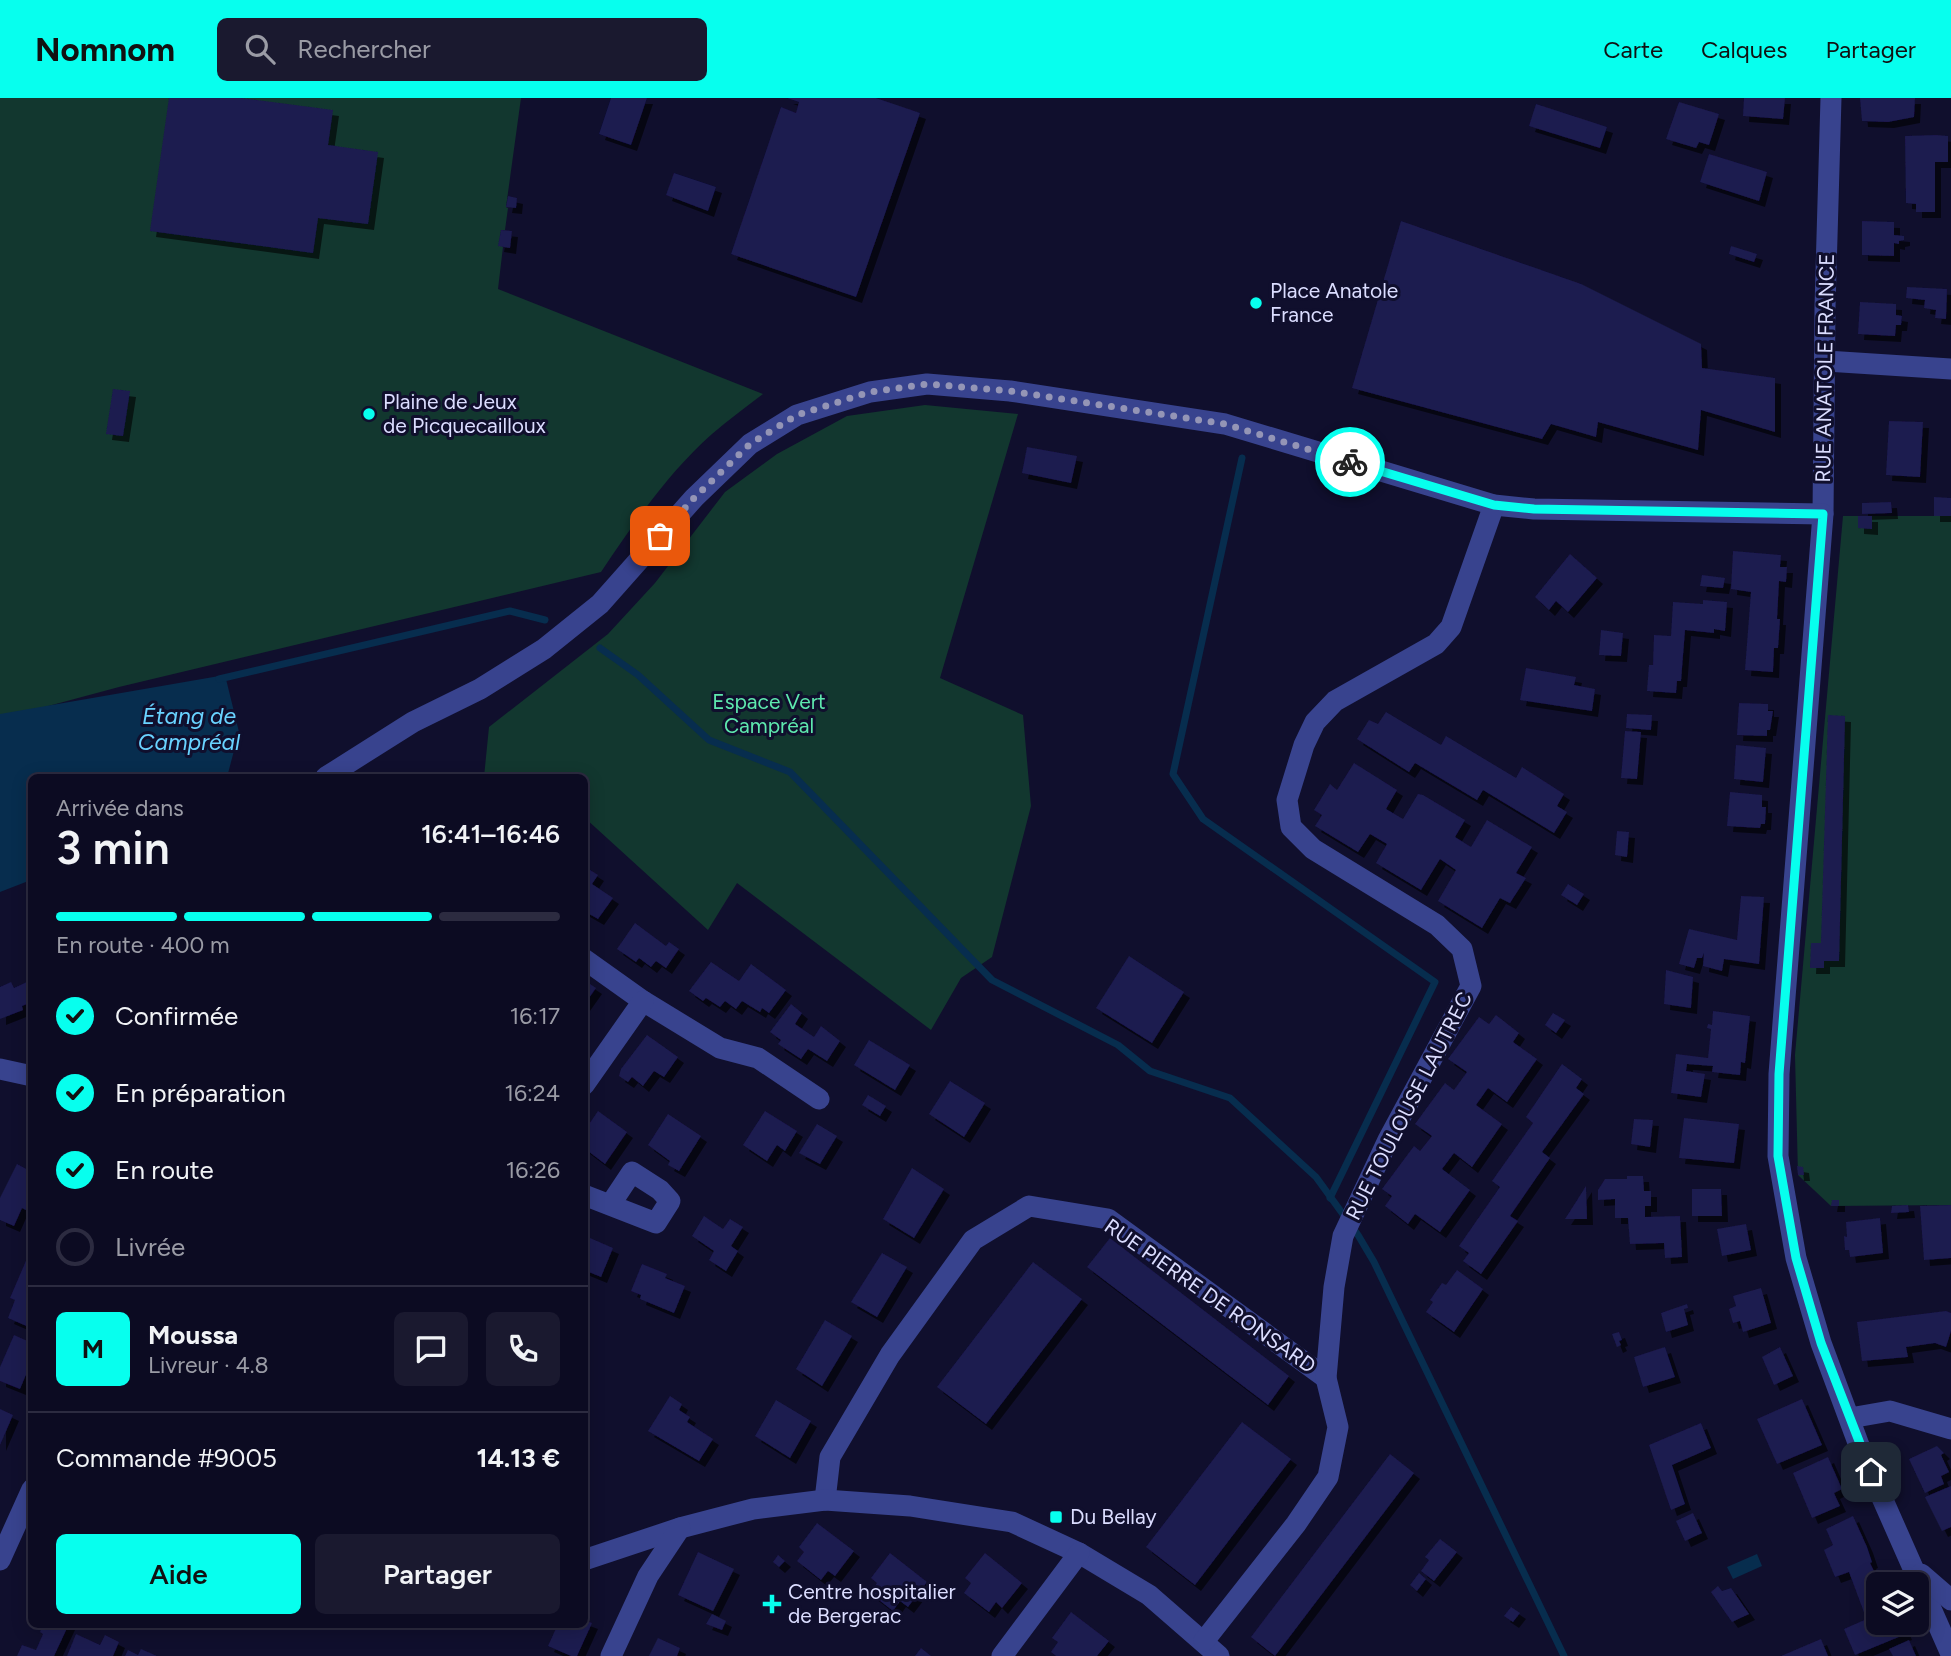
<!DOCTYPE html>
<html lang="fr">
<head>
<meta charset="utf-8">
<style>
  body { margin:0; font-family:Figtree,sans-serif; background:#1a192f; color:#f1f3f6; height:100vh; display:flex; flex-direction:column; font-size:26px; white-space:nowrap }
  * { box-sizing:border-box; margin:0 }
  p { font-size:23px; color:#9a9ba5 }
  .icon { flex:none; width:38px; height:38px; fill:none; stroke:currentColor; stroke-width:2; stroke-linecap:round; stroke-linejoin:round }
  .map { position:relative; flex:1; overflow:hidden }
  .side { position:absolute; left:28px; top:676px; width:560px; height:854px; display:flex; flex-direction:column; background:#0c0b22; border-radius:10px; box-shadow:0 4px 18px #0003,0 0 0 2px #2c2b40 }
  .side>* { flex:none }
  .buttons { position:absolute; left:1866px; top:1474px; display:grid; gap:14px }
  .buttons a { display:grid; place-items:center; width:63px; height:63px; border-radius:10px; background:#0c0b22; box-shadow:0 4px 18px #0003,0 0 0 2px #2c2b40; font-size:35px }
  .pin { position:absolute; display:grid; place-items:center; width:60px; height:60px; color:#fff; margin:-30px; border-radius:14px; box-shadow:0 4px 10px #0006 }
  .courier { position:absolute; display:grid; place-items:center; width:70px; height:70px; margin:-35px; border:5px solid #07ffee; border-radius:50%; background:#fff; color:#222; box-shadow:0 2px 9px #0007 }
  .overview em { font-style:normal; font-weight:600 }
  .overview div { display:flex; flex-direction:column-reverse }
  .overview { display:flex; align-items:center; justify-content:space-between; height:119px; padding:0 28px }
  h1 { font-size:46px; font-weight:600; line-height:52px }
  .bar { display:grid; grid-template-columns:repeat(4,1fr); gap:10px 7px; align-content:center; height:84px; padding:0 28px }
  .bar i { height:9px; border-radius:5px; background:#2c2b40 }
  .bar .active { background:#07ffee }
  .bar p { grid-column:span 4 }
  .line { display:flex; align-items:center; gap:18px; padding:0 28px; border-top:2px solid #2c2b40 }
  .line div { flex:1 }
  .round { display:grid; place-items:center; flex:none; width:74px; height:74px; border-radius:10px; background:#1a192f }
  ol { padding:0 28px; list-style:none }
  li { display:flex; align-items:center; gap:21px; height:77px }
  li p { margin-inline-start:auto }
  li .icon { padding:7px; border-radius:50%; background:#07ffee; color:#111; stroke-width:4 }
  li:last-child { color:#9a9ba5 }
  li i { width:38px; height:38px; border:4px solid #2c2b40; border-radius:50% }
  .action { display:flex; gap:14px; margin-top:auto; padding:14px 28px }
  .action a { flex:1; height:80px; border-radius:10px; background:#07ffee; color:#111; font-size:28px; font-weight:600; line-height:80px; text-align:center }
  .action a+a { background:#1a192f; color:#f1f3f6 }
  header { display:flex; align-items:center; gap:42px; box-sizing:border-box; height:98px; padding:0 35px; background:#07ffee; color:#111 }
  header strong { font-size:33px }
  nav { display:flex; gap:38px; margin-inline-start:auto; font-size:24px }
  .search { width:490px; height:63px; background:#1a192f; display:flex; align-items:center; gap:18px; box-sizing:border-box; padding:0 24px; border-radius:10px; color:#9a9ba5; font-size:26px }
  .map>svg:first-child { display:block }
</style>
</head>
<body>
<header>
<strong>Nomnom</strong>
<div class="search"><svg class="icon" aria-label="search" viewBox="0 0 24 24"><circle cx="10" cy="10" r="6"/><path d="M15 15l6 6"/></svg>Rechercher</div>
<nav><a>Carte</a><a>Calques</a><a>Partager</a></nav>
</header>
<div class="map">
<svg width="1951" height="1558" viewBox="0 0 1951 1558">
  <defs>
    <filter id="shadow"><feDropShadow dx="6" dy="6" stdDeviation="0" flood-color="#0009"/></filter>
  </defs>
  <rect width="100%" height="100%" fill="#100f2d"/>
  <g fill="#12372f">
    <path d="M0,0H521L506,109L508,110L505,132H501L499,147L503,149L498,191L763,296C746,309 728,322 712,336C668,375 634,425 601,474L119,589L0,621Z"/>
    <path d="M925,307L1018,316L940,580L1023,617L1031,708L992,859L961,880L931,932L737,785L708,832L585,720L584,679H484L489,629L608,536L655,485L725,394L777,356L847,318Z"/>
    <path d="M1843,418H1951V1107L1831,1108L1798,1077L1795,957Z"/>
  </g>
  <g fill="#072d4e">
    <path d="M225,577L239,634L227,679H32L31,782L0,794V616Z"/>
    <path d="M1757,1456L1762,1468L1733,1481L1727,1469Z"/>
  </g>
  <g fill="none" stroke-linecap="round" stroke-linejoin="round">
    <g stroke="#072d4e" stroke-width="7">
      <path d="M1242,360L1173,676L1203,721L1435,884L1330,1100"/>
      <path d="M600,550L638,577L709,642L790,674L992,882L1118,947L1150,973L1230,1000L1316,1079L1358,1137L1374,1164L1564,1558"/>
      <path d="M219,581L510,513L545,522"/>
    </g>
  </g>
  <g fill="#1c1a4f" filter="url(#shadow)">
    <path d="M169,0H241L333,12L328,47L378,54L368,126L318,120L313,155L150,133Z"/>
    <path d="M611,0H647L631,47L599,36Z"/>
    <path d="M787,0H876L920,15L856,199L731,156L781,9L796,15L799,4Z"/>
    <path d="M1744,0H1785L1783,21L1743,18Z"/>
    <path d="M1860,0H1915L1914,19L1888,24L1862,23Z"/>
    <path d="M1679,4L1719,16L1709,47L1699,44L1696,50L1666,41Z"/>
    <path d="M1536,6L1607,29L1600,50L1529,28Z"/>
    <path d="M1936,37L1948,38V64H1935V114H1916V106L1906,105L1905,38Z"/>
    <path d="M1709,56L1767,74L1759,103L1700,84Z"/>
    <path d="M674,75L716,89L708,113L666,97Z"/>
    <path d="M508,98L517,100L516,110L506,109Z"/>
    <path d="M1401,123L1581,186L1701,246L1702,270L1775,280V334L1701,312L1698,352L1598,324L1596,339L1551,326L1542,341L1352,290Z"/>
    <path d="M1862,123L1894,124V137L1904,138V142L1899,143V146L1894,145V158L1862,157Z"/>
    <path d="M501,132L512,133L510,150L498,148Z"/>
    <path d="M1731,148L1757,156L1754,164L1729,156Z"/>
    <path d="M1907,189L1947,191L1946,221L1935,220L1936,212L1924,210L1925,202L1906,200Z"/>
    <path d="M1860,204L1896,206V217L1902,218L1901,227H1896L1895,238L1858,236Z"/>
    <path d="M113,291L130,293L123,338L106,336Z"/>
    <path d="M1889,323L1923,324L1920,379L1886,377Z"/>
    <path d="M1027,349L1077,358L1071,385L1022,375Z"/>
    <path d="M1934,399L1951,400V418H1934Z"/>
    <path d="M1891,404L1892,415L1862,416V405Z"/>
    <path d="M1858,418H1872V431L1858,430Z"/>
    <path d="M1733,453L1781,457L1780,469H1787L1786,484L1779,483L1777,521H1780L1778,550H1774L1773,574L1745,572L1751,494L1731,491Z"/>
    <path d="M1570,456L1597,480L1568,514L1556,503L1549,512L1535,499Z"/>
    <path d="M1702,477L1725,480L1723,490L1700,488Z"/>
    <path d="M1703,502L1727,504L1725,533L1714,531V535L1685,532L1681,583H1677L1676,595L1647,593L1649,567H1653L1654,537L1671,538L1673,504L1703,506Z"/>
    <path d="M1601,532L1623,535L1621,558L1599,557Z"/>
    <path d="M1526,570L1576,579L1574,587L1595,591L1592,613L1520,602Z"/>
    <path d="M1739,605L1768,606V613H1773L1770,632H1767V638L1737,637Z"/>
    <path d="M1386,614L1441,647L1446,638L1516,680L1522,669L1564,696L1557,708L1567,714L1554,735L1483,692L1477,702L1415,665L1409,674L1357,641L1369,622L1378,626Z"/>
    <path d="M1627,616L1652,617L1651,632L1626,630Z"/>
    <path d="M1828,617L1845,618L1839,863H1824V870H1810L1811,845H1821Z"/>
    <path d="M1625,633L1641,634L1637,681L1621,680Z"/>
    <path d="M1736,647L1766,650L1763,684L1734,681Z"/>
    <path d="M1354,665L1397,692L1386,711L1403,721L1418,696L1423,697L1465,722L1455,739L1471,749L1487,722L1532,749L1516,775L1526,780L1510,805L1500,800L1482,830L1438,803L1456,772L1440,761L1421,792L1376,765L1387,746L1370,736L1358,754L1315,728L1322,717L1314,712L1330,686L1337,692Z"/>
    <path d="M1730,694L1762,697V709H1766L1765,726H1761L1760,730L1727,728Z"/>
    <path d="M1617,733L1629,734L1627,759L1615,757Z"/>
    <path d="M584,768L598,777L592,786L613,800L598,821L584,813Z"/>
    <path d="M1568,786L1584,796L1577,807L1561,797Z"/>
    <path d="M1741,798L1764,799L1759,866L1724,861L1722,873L1703,868L1704,855L1702,860H1697L1694,870L1679,866L1689,831L1737,842Z"/>
    <path d="M635,825L666,848L669,844L679,851L666,870L656,863L651,869L639,860L636,864L617,851Z"/>
    <path d="M1129,858L1184,894L1152,945L1096,910Z"/>
    <path d="M711,864L739,883L751,866L786,892L769,915L762,910L760,914L742,903L736,911L725,903L720,909L706,900L703,903L689,893Z"/>
    <path d="M1666,872L1693,879L1691,910L1664,906Z"/>
    <path d="M584,882L596,890L584,907Z"/>
    <path d="M29,883L32,918L27,906L22,908L23,912L0,921V889L11,884L14,890Z"/>
    <path d="M791,906L802,915L795,926L814,939L821,928L840,943L827,963L808,951L801,961L778,946L781,942L770,934Z"/>
    <path d="M1713,913L1750,918L1745,965L1741,964L1740,977L1712,974L1713,968L1687,966L1686,973L1705,976L1701,999L1671,995L1676,956L1708,960L1711,931L1707,930L1708,926L1712,927Z"/>
    <path d="M1553,915L1565,922L1556,935L1545,927Z"/>
    <path d="M1496,917L1519,935L1513,944L1537,961L1507,1004L1488,990L1476,1007L1502,1026L1472,1069L1454,1055L1442,1071L1470,1092L1440,1134L1415,1116L1408,1126L1385,1108L1392,1098L1382,1091L1414,1048L1420,1053L1432,1038L1415,1026L1445,985L1454,992L1467,974L1448,961L1479,919L1489,926Z"/>
    <path d="M647,937L678,959L664,979L654,973L643,988L632,979L628,984L619,978L621,971Z"/>
    <path d="M869,942L910,967L895,992L854,967Z"/>
    <path d="M1562,966L1582,981L1576,990L1584,996L1542,1054L1550,1060L1510,1118L1518,1123L1481,1176L1463,1163L1469,1155L1459,1148L1500,1089L1492,1083L1533,1025L1526,1019Z"/>
    <path d="M950,983L985,1005L964,1039L929,1016Z"/>
    <path d="M868,997L886,1008L880,1018L862,1007Z"/>
    <path d="M598,1013L627,1034L605,1066L584,1050V1039L590,1031L587,1029Z"/>
    <path d="M765,1013L797,1033L785,1053L777,1047L767,1063L743,1047Z"/>
    <path d="M668,1016L701,1038L679,1073L668,1067L670,1063L648,1047Z"/>
    <path d="M1684,1020L1739,1026L1734,1065L1679,1060Z"/>
    <path d="M1634,1021L1653,1022L1650,1049L1631,1046Z"/>
    <path d="M817,1026L837,1038L820,1066L799,1055Z"/>
    <path d="M17,1066L32,1074V1115L22,1110L14,1128L0,1122V1100Z"/>
    <path d="M1797,1068L1803,1069L1804,1077H1798Z"/>
    <path d="M912,1070L944,1091L914,1140L883,1121Z"/>
    <path d="M1627,1078H1643L1644,1093H1651V1108H1645V1119L1680,1118L1682,1159L1665,1160L1664,1145L1630,1146L1628,1120H1615V1101L1598,1102V1092L1605,1081H1627Z"/>
    <path d="M1586,1088L1587,1121H1565L1574,1107Z"/>
    <path d="M1692,1091H1721L1722,1118H1692Z"/>
    <path d="M1832,1102H1839V1108H1831Z"/>
    <path d="M1908,1107L1909,1114L1891,1115L1892,1108Z"/>
    <path d="M1951,1107V1160L1924,1162L1920,1108Z"/>
    <path d="M704,1118L723,1131L730,1121L743,1129L731,1148L738,1153L726,1173L709,1162L714,1153L692,1138Z"/>
    <path d="M1880,1120L1883,1155L1850,1159L1849,1152H1845L1844,1138L1847,1139L1846,1124Z"/>
    <path d="M1746,1126L1751,1152L1722,1158L1717,1131Z"/>
    <path d="M590,1140L613,1150L601,1179L584,1172V1141L589,1143Z"/>
    <path d="M1110,1140L1289,1278L1268,1307L1087,1169Z"/>
    <path d="M882,1155L907,1169L877,1219L851,1204Z"/>
    <path d="M28,1158L32,1160L31,1230L8,1220L15,1202L10,1200Z"/>
    <path d="M1033,1164L1082,1201L986,1326L937,1289Z"/>
    <path d="M642,1166L667,1176L665,1180L685,1188L674,1215L640,1201L641,1197L631,1193Z"/>
    <path d="M1457,1172L1483,1191L1454,1234L1426,1214L1433,1204L1430,1202L1442,1185L1446,1187Z"/>
    <path d="M1761,1190L1771,1225L1743,1234L1740,1223L1733,1225L1729,1211L1736,1208L1733,1198Z"/>
    <path d="M1687,1206L1688,1210L1684,1211L1688,1227L1666,1234L1661,1215Z"/>
    <path d="M1946,1213L1951,1215V1233L1946,1249L1935,1245L1906,1249L1908,1259L1862,1263L1857,1224Z"/>
    <path d="M825,1222L852,1238L822,1288L796,1271Z"/>
    <path d="M1619,1234L1622,1242L1619,1243L1621,1247L1617,1249L1612,1236Z"/>
    <path d="M14,1237L32,1245V1269L30,1267L20,1291L0,1283V1269Z"/>
    <path d="M1665,1249L1675,1279L1643,1289L1634,1259Z"/>
    <path d="M1780,1249L1793,1278L1774,1287L1762,1259Z"/>
    <path d="M670,1298L682,1306L679,1312L690,1319L687,1324L713,1341L699,1363L648,1333Z"/>
    <path d="M1802,1301L1822,1347L1777,1366L1757,1321Z"/>
    <path d="M776,1302L811,1323L790,1360L755,1338Z"/>
    <path d="M0,1311L13,1317L0,1347Z"/>
    <path d="M1242,1324L1291,1361L1195,1487L1146,1449Z"/>
    <path d="M1701,1325L1711,1350L1672,1367L1685,1406L1671,1412L1649,1347Z"/>
    <path d="M1937,1348L1944,1355L1941,1357L1949,1374L1941,1378L1944,1386L1925,1395L1909,1361Z"/>
    <path d="M1390,1356L1414,1375L1275,1558L1251,1539Z"/>
    <path d="M1828,1359L1842,1391L1834,1395L1840,1408L1812,1420L1793,1375Z"/>
    <path d="M1951,1388V1429L1942,1433L1925,1399Z"/>
    <path d="M1693,1415L1702,1435L1685,1443L1676,1423Z"/>
    <path d="M1853,1418L1867,1449L1872,1464L1870,1465L1875,1475L1879,1474L1884,1486H1878V1512L1865,1517L1849,1474L1835,1479L1824,1452L1833,1447L1826,1431Z"/>
    <path d="M817,1425L854,1453L835,1478L828,1473L821,1482L797,1463L804,1454L799,1449Z"/>
    <path d="M1440,1441L1457,1454L1434,1483L1421,1473L1429,1462L1425,1459Z"/>
    <path d="M698,1454L734,1471L713,1513L678,1497Z"/>
    <path d="M890,1455L927,1484L908,1509L900,1503L893,1513L870,1495L877,1485L871,1480Z"/>
    <path d="M985,1455L1022,1485L1002,1510L996,1504L989,1514L964,1495L971,1485L965,1480Z"/>
    <path d="M778,1457L785,1463L779,1469L773,1464Z"/>
    <path d="M1419,1475L1426,1481L1417,1493L1410,1487Z"/>
    <path d="M1718,1488L1722,1493L1731,1490L1749,1516L1732,1524L1711,1494Z"/>
    <path d="M1511,1509L1520,1515L1513,1524L1504,1518Z"/>
    <path d="M1071,1514L1109,1543L1097,1558H1056L1051,1554L1058,1544L1052,1540Z"/>
    <path d="M712,1516L726,1523L722,1532L706,1526Z"/>
    <path d="M1878,1516V1524H1901L1906,1536L1855,1557L1844,1531Z"/>
    <path d="M584,1522L592,1525L577,1558H571L548,1548L558,1526H584Z"/>
    <path d="M43,1526H69L54,1558H17L22,1547L36,1552L43,1536L40,1534Z"/>
    <path d="M76,1536L100,1547L105,1537L119,1544L113,1558H67Z"/>
    <path d="M658,1540L680,1550L677,1558H649Z"/>
    <path d="M1821,1541L1828,1558H1781Z"/>
    <path d="M1909,1542L1916,1558H1893L1889,1551Z"/>
    <path d="M921,1550L931,1558H915Z"/>
    <path d="M141,1551L157,1558H125L128,1552L138,1557Z"/>
  </g>
  <g fill="none" stroke-linecap="round" stroke-linejoin="round">
    <g stroke="#38438e" stroke-width="21">
      <path d="M1831,0L1825,209L1823,416L1779,976L1778,1058L1796,1160L1821,1245L1860,1350L1951,1556"/>
      <path d="M1826,263L1951,271"/>
      <path d="M326,679L413,624L480,591L544,551L600,506L694,400L750,346L797,317L870,294L927,286L1010,293L1225,326L1494,407L1534,411L1823,416"/>
      <path d="M584,861L643,903L720,950L758,960L819,1001"/>
      <path d="M0,971L32,978"/>
      <path d="M584,987L643,903"/>
      <path d="M584,1097L656,1125L670,1103L660,1092L632,1074L610,1107"/>
      <path d="M1850,1320L1890,1313L1951,1331"/>
      <path d="M825,1402L830,1359L890,1257L973,1142L1029,1108L1108,1121L1326,1280"/>
      <path d="M0,1462L32,1391"/>
      <path d="M584,1462L680,1430L753,1411L825,1402L910,1408L1012,1424L1079,1455L1149,1497L1219,1558"/>
      <path d="M1921,1476L1951,1502"/>
      <path d="M1204,1543L1296,1426L1328,1379L1338,1329L1326,1280L1334,1189L1343,1138L1388,1042L1471,888L1462,851L1437,827L1313,751L1291,729L1287,702L1304,647L1315,624L1335,603L1436,546L1451,529L1494,407"/>
      <path d="M611,1558L648,1478L680,1430"/>
      <path d="M1002,1558L1079,1455"/>
    </g>
  </g>
  <g fill="none" stroke-linecap="round" stroke-linejoin="round">
    <path stroke="#9495b6" stroke-width="7" stroke-dasharray="0 12.6" d="M660,438L694,400L750,346L797,317L870,294L927,286L1010,293L1225,326L1350,364"/>
    <path stroke="#07ffee" stroke-width="9" d="M1350,364L1494,407L1534,411L1823,416L1779,976L1778,1058L1796,1160L1821,1245L1871,1374"/>
  </g>
  <g fill="#07ffee" stroke="#100f2d" stroke-width="2.5">
    <circle cx="1256" cy="205" r="7"/>
    <circle cx="369" cy="316" r="7"/>
    <rect x="1049" y="1412" width="14" height="14" rx="3.5"/>
    <path d="M768.5 1495.5h7v7h7v7h-7v7h-7v-7h-7v-7h7z"/>
  </g>
  <g text-anchor="middle" stroke-width="6" stroke-linejoin="round" paint-order="stroke">
    <g font-size="21" fill="#dbddff" stroke="#100f2d" text-anchor="start">
      <text x="1270" y="200">Place Anatole<tspan x="1270" dy="24">France</tspan></text>
      <text x="383" y="311">Plaine de Jeux<tspan x="383" dy="24">de Picquecailloux</tspan></text>
      <text x="1070" y="1426">Du Bellay</text>
      <text x="788" y="1501">Centre hospitalier<tspan x="788" dy="24">de Bergerac</tspan></text>
    </g>
    <g font-size="21" fill="#dbddff" stroke="#100f2d">
      <text transform="translate(1825 270) rotate(-89)" y="7">RUE ANATOLE FRANCE</text>
      <text transform="translate(1409 1008) rotate(-63)" y="7">RUE TOULOUSE LAUTREC</text>
      <text transform="translate(1210 1198) rotate(35)" y="7">RUE PIERRE DE RONSARD</text>
    </g>
    <g font-size="21" fill="#5ee8ae" stroke="#100f2d">
      <text x="769" y="611">Espace Vert<tspan x="769" dy="24">Campréal</tspan></text>
    </g>
    <g font-size="23" font-style="italic" fill="#69d3ff" stroke="#100f2d">
      <text x="189" y="626">Étang de<tspan x="189" dy="26">Campréal</tspan></text>
    </g>
  </g>
</svg>
<div class="buttons">
<a><svg class="icon" aria-label="layers" viewBox="0 0 24 24"><path d="M12 4l9 5-9 5-9-5zM3 14l9 5 9-5"/></svg></a>
</div>
<div class="pin" style="left:660px;top:438px;background:#ea580c"><svg class="icon" aria-label="bag" viewBox="0 0 24 24"><path d="M5 8h14l-1 12H6zM9 8a3 3 0 0 1 6 0"/></svg></div>
<div class="pin" style="left:1871px;top:1374px;background:#1f2937"><svg class="icon" aria-label="home" viewBox="0 0 24 24"><path d="M3 11l9-7 9 7M6 9v11h12V9"/></svg></div>
<div class="courier" style="left:1350px;top:364px"><svg class="icon" aria-label="bike" viewBox="0 0 24 24"><circle cx="6" cy="16" r="4"/><circle cx="18" cy="16" r="4"/><path d="M6 16l4-8h5l3 8M10 8l3 8H6M13 5h3"/></svg></div>
<section class="side">
<div class="overview"><div><h1>3 min</h1><p>Arrivée dans</p></div><em>16:41–16:46</em></div>
<div class="bar"><i class="active"></i><i class="active"></i><i class="active"></i><i></i><p>En route · 400 m</p></div>
<ol>
<li><svg class="icon" aria-label="check" viewBox="0 0 24 24"><path d="M5 12l5 5 9-10"/></svg>Confirmée<p>16:17</p></li>
<li><svg class="icon" aria-label="check" viewBox="0 0 24 24"><path d="M5 12l5 5 9-10"/></svg>En préparation<p>16:24</p></li>
<li><svg class="icon" aria-label="check" viewBox="0 0 24 24"><path d="M5 12l5 5 9-10"/></svg>En route<p>16:26</p></li>
<li><i></i>Livrée</li>
</ol>
<div class="line" style="height:126px"><b class="round" style="background:#07ffee;color:#111">M</b><div><b>Moussa</b><p>Livreur · 4.8</p></div><a class="round"><svg class="icon" aria-label="chat" viewBox="0 0 24 24"><path d="M4 5h16v11H9l-5 4z"/></svg></a><a class="round"><svg class="icon" aria-label="phone" viewBox="0 0 24 24"><path d="M5 4h4l2 5-3 2q2 4 5 5l2-3 5 2v4C11 20 4 13 5 4z"/></svg></a></div>
<div class="line" style="height:91px"><div>Commande #9005</div><b>14.13 €</b></div>
<div class="action"><a>Aide</a><a>Partager</a></div>
</section>
</div>
</body>
</html>
